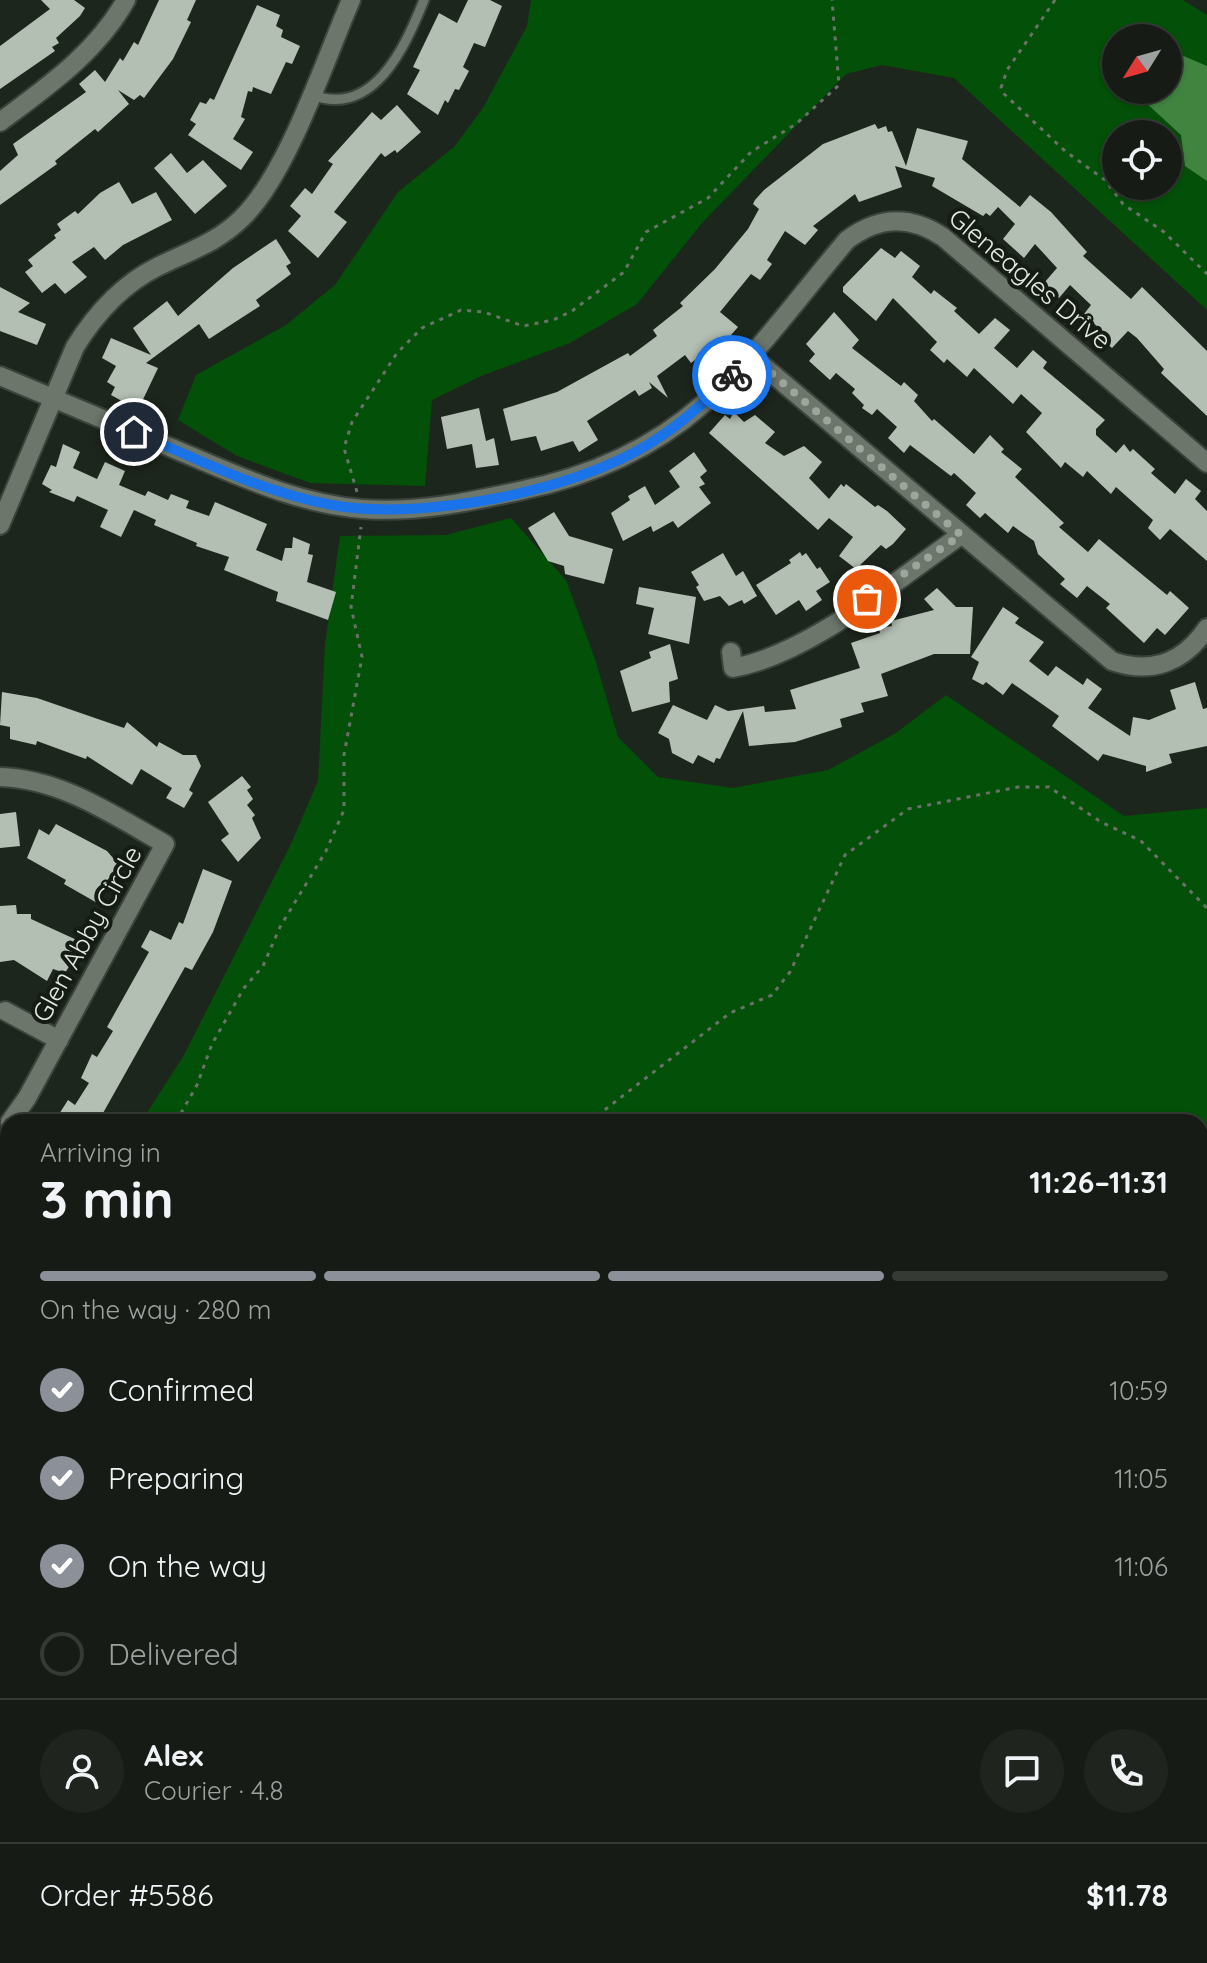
<!DOCTYPE html>
<html lang="en">
<head>
<meta charset="utf-8">
<style>
  body { margin:0; font-family:Quicksand,sans-serif; background:#1f251e; color:#f1f3f6; height:100vh; display:flex; flex-direction:column; font-size:30px; white-space:nowrap }
  * { box-sizing:border-box; margin:0 }
  p { font-size:26px; color:#9ea1a0 }
  .icon { flex:none; width:44px; height:44px; fill:none; stroke:currentColor; stroke-width:2; stroke-linecap:round; stroke-linejoin:round }
  .map { position:relative; flex:1; overflow:hidden }
  .details { position:absolute; left:0px; top:1114px; width:1208px; height:850px; display:flex; flex-direction:column; background:#161c15; border-radius:24px 24px 0 0; box-shadow:0 2px 6px #0004,0 0 0 2px #353a34 }
  .details>* { flex:none }
  .needle { width:52px; rotate:233deg }
  .buttons { position:absolute; left:1102px; top:24px; display:grid; gap:16px }
  .buttons a { display:grid; place-items:center; width:80px; height:80px; border-radius:50%; background:#161c15; box-shadow:0 2px 6px #0004,0 0 0 2px #353a34; font-size:40px }
  .pin { position:absolute; display:grid; place-items:center; width:68px; height:68px; color:#fff; margin:-34px; border:4px solid #fff; border-radius:50%; box-shadow:0 2px 8px #0007 }
  .courier { position:absolute; display:grid; place-items:center; width:80px; height:80px; margin:-40px; border:6px solid #1a73e8; border-radius:50%; background:#fff; color:#222; box-shadow:0 2px 10px #0007 }
  .summary em { font-style:normal; font-weight:800 }
  .summary div { display:flex; flex-direction:column-reverse }
  .summary { display:flex; align-items:center; justify-content:space-between; height:136px; padding:0 40px }
  h1 { font-size:52px; font-weight:800; line-height:60px }
  .bar { display:grid; grid-template-columns:repeat(4,1fr); gap:12px 8px; align-content:center; height:96px; padding:0 40px }
  .bar i { height:10px; border-radius:6px; background:#353a34 }
  .bar .active { background:#8c9099 }
  .bar p { grid-column:span 4 }
  .line { display:flex; align-items:center; gap:20px; padding:0 40px; border-top:2px solid #353a34 }
  .line div { flex:1 }
  .round { display:grid; place-items:center; flex:none; width:84px; height:84px; border-radius:42px; background:#1f251e }
  ol { padding:0 40px; list-style:none }
  li { display:flex; align-items:center; gap:24px; height:88px }
  li p { margin-inline-start:auto }
  li .icon { padding:8px; border-radius:50%; background:#8c9099; color:#fff; stroke-width:4 }
  li:last-child { color:#9ea1a0 }
  li i { width:44px; height:44px; border:4px solid #353a34; border-radius:50% }
  .map>svg:first-child { display:block }
</style>
</head>
<body>
<div class="map">
<svg width="1207" height="1963" viewBox="0 0 1207 1963">
  <rect width="100%" height="100%" fill="#1d261c"/>
  <g fill="#035009" fill-rule="evenodd">
    <path d="M531,0H1183L1207,15V310L954,78L882,65L846,74L702,223L637,304L570,343L481,376L432,400L425,486L310,483L237,456L178,420L196,375L286,325L335,285L398,192L454,147L483,108L527,26ZM1116,38H1168V90H1116ZM1116,134H1168V186H1116Z"/>
    <path d="M511,518L566,580L595,659L618,737L658,777L733,788L828,770L896,733L946,695L1124,816L1207,808V1543L1200,1546V1122H141L184,1055L290,846L318,781L325,644L340,536L446,535Z"/>
    <path d="M1200,1739L1207,1743V1963H1022L1003,1956H1200Z"/>
  </g>
  <g fill="#418440">
    <path d="M1172,51L1207,66V181L1185,166L1181,135L1132,90H1168V53Z"/>
    <path d="M1200,1259L1207,1260V1522L1200,1526Z"/>
    <path d="M8,1355V1509L0,1516V1362Z"/>
    <path d="M270,1956H415L429,1963H272Z"/>
    <path d="M1075,1956H1164L1172,1963H1076Z"/>
  </g>
  <g fill="#b4bfb3">
    <path d="M41,0H74L85,8L80,16L56,38L59,43L52,47L55,51L0,89V46L50,9Z"/>
    <path d="M159,0H196L187,20L191,22L173,59L144,98L140,95L134,100L118,90L129,104L98,132L95,129L55,161L57,164L0,205V171L18,155L13,144L86,92L79,84L95,70L105,82L120,58L123,61L134,42L138,45Z"/>
    <path d="M468,0H490L502,6L485,47L474,43L463,67L469,71L459,90L455,89L448,103L445,100L438,115L407,94L420,70L413,67L439,13L457,23Z"/>
    <path d="M257,5L280,15L276,26L283,30L281,37L300,46L292,64L286,62L271,94L253,87L252,92L248,91L241,117L245,119L233,139L253,152L241,170L188,135L196,124L190,120L200,102L206,104L210,98L214,100Z"/>
    <path d="M397,105L421,132L397,153L395,150L385,157L381,153L334,212L347,222L318,258L288,231L301,216L290,206L305,188L312,194L333,164L328,161L372,112L381,120Z"/>
    <path d="M875,124L878,129L886,126L888,132L892,131L906,166L917,128L968,141L962,159L1020,207L1030,195L1051,212L1087,252L1083,256L1131,299L1142,287L1207,351V416L1161,373L1164,369L1137,338L1128,331L1112,348L1098,336L1102,331L1084,314L1091,305L1070,285L1059,298L1044,283L1057,268L1035,244L1024,258L1003,239L1015,224L998,207L990,216L986,213L983,216L932,186L935,178L895,166L902,187L859,202L855,194L813,226L818,230L805,245L785,231L767,260L772,264L760,280L751,274L720,312L738,327L725,342L722,339L691,363L685,355L657,376L668,398L649,382L652,388L639,396L635,390L587,421L598,440L579,452L573,441L541,451L536,436L511,441L503,409L557,392L628,353L630,356L657,336L653,330L683,306L680,303L715,269L748,229L759,209L753,204L755,200L764,190L823,144Z"/>
    <path d="M171,153L187,173L203,160L227,186L195,214L154,168Z"/>
    <path d="M119,182L132,204L156,192L172,220L123,245L105,260L94,247L72,262L87,277L65,294L55,283L42,293L25,272L33,266L28,260L56,238L54,235L61,230L57,224L75,211L78,214L100,193Z"/>
    <path d="M276,239L291,263L286,266L291,274L256,300L260,306L209,339L199,324L146,363L158,368L138,410L111,395L115,387L107,382L116,366L102,358L111,338L151,355L133,328L167,301L178,316L233,268Z"/>
    <path d="M881,248L895,258L901,251L920,266L912,277L931,294L934,290L957,308L954,311L979,334L995,318L1010,330L994,348L1017,368L1033,350L1047,362L1043,368L1105,420L1096,429V435L1116,453L1124,444L1130,452L1133,449L1155,469L1151,473L1175,494L1186,479L1201,491L1195,499L1207,511V561L1170,529L1160,540L1148,528L1153,520L1116,487L1111,494L1087,471L1083,477L1065,462L1061,468L1026,432L1042,413L1021,394L1013,404L974,368L967,377L947,359L944,363L930,350L937,342L893,298L876,321L843,292V287Z"/>
    <path d="M0,287L30,303L18,312L46,324L37,345L0,331Z"/>
    <path d="M834,312L859,340L852,348L901,386L904,382L918,395L914,401L932,421L934,419L974,454L990,435L1004,449L1001,452L1022,469L1015,477L1064,523L1059,527L1088,552L1099,539L1167,595L1170,591L1189,608L1165,635L1157,628L1144,643L1106,608L1110,604L1087,586L1077,598L1060,584L1065,579L1038,554L1034,541L1013,526L1008,533L985,513L980,518L966,505L976,493L954,473L951,476L910,445L904,453L888,438L897,427L877,409L872,415L862,408L864,405L852,393L855,389L836,373L830,380L809,361L815,354L806,344Z"/>
    <path d="M479,408L486,441L494,438L499,465L476,468L472,444L447,449L441,417Z"/>
    <path d="M734,412L744,422L755,415L775,432L765,443L784,456L804,446L822,462L809,478L829,499L841,484L844,487L846,484L875,507L878,505L887,511L906,529L893,544L886,549L881,545L856,569L839,556L853,537L829,518L818,530L709,433L725,415L730,419Z"/>
    <path d="M63,444L80,452L73,468L97,479L105,462L125,471L119,485L145,496L148,491L168,500L171,494L189,501L186,508L209,516L215,502L267,524L256,550L282,561L285,548H292L293,537L310,544L308,554L313,555L307,582L336,592L328,620L276,601L278,592L224,570L229,557L196,546L197,543L154,525L156,520L134,510L121,537L100,527L108,510L77,496L74,502L49,492L52,490L42,484L51,465L56,467Z"/>
    <path d="M694,452L707,471L700,477L705,484L699,487L711,503L678,528L673,521L653,532L651,526L623,541L611,513L630,500L628,496L645,486L655,505L680,487L669,471Z"/>
    <path d="M554,512L569,536L613,549L604,584L565,574L564,566L548,561L528,528Z"/>
    <path d="M800,552L802,556L806,553L817,569L820,567L830,582L816,591L822,600L806,611L799,600L776,615L756,585L791,563L789,560Z"/>
    <path d="M723,553L736,576L743,571L757,596L744,604L742,600L729,606L720,596L704,601L696,587L699,585L691,572Z"/>
    <path d="M639,587L696,597L689,644L648,634L654,608L636,604Z"/>
    <path d="M937,588L956,607H973L970,654H934L881,674L888,696L861,703L864,712L840,719L842,727L795,742L749,746L743,711L720,759L716,758L714,763L698,755L693,764L672,753L669,739L658,733L673,705L707,720L715,705L728,711L764,706L765,712L796,709L790,690L860,668L851,643L880,633L879,628L892,626L891,621L934,610L924,599Z"/>
    <path d="M1003,607L1019,618L1015,623L1044,642L1029,661L1048,676L1056,666L1083,685L1087,678L1102,689L1088,708L1130,736L1133,717L1149,720L1176,709L1170,690L1195,682L1203,709L1207,708V746L1169,754L1172,763L1146,772V766L1103,754L1098,761L1052,726L1059,716L1012,683L1003,695L986,682L983,685L972,679L979,662L971,657Z"/>
    <path d="M670,644L678,679L669,682L670,702L632,712L620,671L651,658L649,652Z"/>
    <path d="M2,692L37,698L124,728L127,722L157,747L159,742L183,755H196L201,766L189,790L193,793L184,808L166,798L172,788L141,769L132,785L87,756L86,759L37,741L36,745L10,739V727L0,725Z"/>
    <path d="M242,776L251,787L247,790L253,799L247,805L255,815L252,818L261,838L238,862L221,840L229,834L208,802Z"/>
    <path d="M16,812L20,846L0,848V814Z"/>
    <path d="M56,824L107,851L119,865L99,904L64,884L66,880L27,858L39,829L49,835Z"/>
    <path d="M203,869L232,881L213,932L192,970L185,967L98,1122H54L68,1100L75,1105L89,1083L81,1078L92,1054L97,1057L113,1031L107,1027L149,952L141,947L150,930L171,940L179,922L183,924Z"/>
    <path d="M16,905L17,914H31V919L79,941L74,952L77,954L65,973L53,969L47,981L14,960L0,962V906Z"/>
  </g>
  <g fill="none" stroke-linecap="round" stroke-linejoin="round">
    <g stroke="#3c433c" stroke-width="13">
      <g id="lane">
        <path d="M310,94C373,120 405,47 424,0"/>
        <path d="M0,1925L8,1924"/>
      </g>
    </g>
    <g stroke="#3c433c" stroke-width="22">
      <g id="street">
        <path d="M0,122C48,86 96,53 126,0"/>
        <path d="M749,354L1112,661C1152,675 1184,662 1207,628"/>
        <path d="M0,376C60,401 119,426 179,451C239,476 298,504 363,509C417,513 468,502 519,491C588,477 650,451 703,404C757,356 801,294 847,240C879,216 910,215 943,237L1207,463"/>
        <path d="M0,525L75,347C96,313 121,285 157,267C187,252 217,243 242,218C288,173 324,62 351,0"/>
        <path d="M731,652L733,668C810,654 896,580 961,535"/>
        <path d="M0,777C62,779 113,815 165,844L27,1098L10,1122"/>
        <path d="M5,1011L59,1040"/>
        <path d="M0,1692L8,1683"/>
        <path d="M0,1850L8,1875"/>
        <path d="M228,1956L230,1963"/>
        <path d="M480,1956L490,1963"/>
      </g>
    </g>
    <g stroke="#6b726a" stroke-width="3" stroke-dasharray="4 6" stroke-linecap="butt">
      <path d="M1055,0L1007,70L1001,88L1003,93L1065,151L1105,180L1123,204L1164,232L1207,274"/>
      <path d="M357,492L344,448L352,422L397,353L422,328L461,310L484,312L523,326L553,320L572,311L624,272L646,232L708,198L751,152L796,124L839,85L832,0"/>
      <path d="M176,1122L197,1085L212,1044L244,988L263,966L280,927L326,851L344,810V755L362,657L351,607L361,527"/>
      <path d="M589,1122L730,1013L772,995L790,972L845,855L908,809L1018,787H1049L1101,822L1141,841L1207,908"/>
      <path d="M1200,1234L1207,1235"/>
      <path d="M1200,1755L1207,1759"/>
    </g>
    <use href="#lane" stroke="#6c766b" stroke-width="9"/>
    <use href="#street" stroke="#6c766b" stroke-width="18"/>
  </g>
  <g fill="none" stroke-linecap="round" stroke-linejoin="round">
    <path stroke="#9ea59d" stroke-width="8" stroke-dasharray="0 14.4" d="M732,375L749,354L961,535L867,599"/>
    <path stroke="#1a73e8" stroke-width="10" d="M134,432C198,459 263,493 332,505C422,521 571,492 649,444C680,425 707,401 732,375"/>
  </g>
  <g text-anchor="middle" stroke-width="8" stroke-linejoin="round" paint-order="stroke">
    <g font-size="26" fill="#e4e9e3" stroke="#141c13">
      <text transform="translate(1030 279) rotate(40)" y="9">Gleneagles Drive</text>
      <text transform="translate(87 934) rotate(-61)" y="9">Glen Abby Circle</text>
    </g>
  </g>
</svg>
<div class="buttons">
<a><svg class="needle" viewBox="-14 -14 28 28"><path d="M0-13l5 13h-10z" fill="#e53935"/><path d="M0 13l5-13h-10z" fill="#9ea1a0"/></svg></a>
<a><svg class="icon" aria-label="locate" viewBox="0 0 24 24"><circle cx="12" cy="12" r="6"/><path d="M12 2v4M12 18v4M2 12h4M18 12h4"/></svg></a>
</div>
<div class="pin" style="left:867px;top:599px;background:#ea580c"><svg class="icon" aria-label="bag" viewBox="0 0 24 24"><path d="M5 8h14l-1 12H6zM9 8a3 3 0 0 1 6 0"/></svg></div>
<div class="pin" style="left:134px;top:432px;background:#1f2937"><svg class="icon" aria-label="home" viewBox="0 0 24 24"><path d="M3 11l9-7 9 7M6 9v11h12V9"/></svg></div>
<div class="courier" style="left:732px;top:375px"><svg class="icon" aria-label="bike" viewBox="0 0 24 24"><circle cx="6" cy="16" r="4"/><circle cx="18" cy="16" r="4"/><path d="M6 16l4-8h5l3 8M10 8l3 8H6M13 5h3"/></svg></div>
<section class="details">
<div class="summary"><div><h1>3 min</h1><p>Arriving in</p></div><em>11:26–11:31</em></div>
<div class="bar"><i class="active"></i><i class="active"></i><i class="active"></i><i></i><p>On the way · 280 m</p></div>
<ol>
<li><svg class="icon" aria-label="check" viewBox="0 0 24 24"><path d="M5 12l5 5 9-10"/></svg>Confirmed<p>10:59</p></li>
<li><svg class="icon" aria-label="check" viewBox="0 0 24 24"><path d="M5 12l5 5 9-10"/></svg>Preparing<p>11:05</p></li>
<li><svg class="icon" aria-label="check" viewBox="0 0 24 24"><path d="M5 12l5 5 9-10"/></svg>On the way<p>11:06</p></li>
<li><i></i>Delivered</li>
</ol>
<div class="line" style="height:144px"><a class="round"><svg class="icon" aria-label="person" viewBox="0 0 24 24"><circle cx="12" cy="8" r="4"/><path d="M4 21q1-7 8-7t8 7"/></svg></a><div><b>Alex</b><p>Courier · 4.8</p></div><a class="round"><svg class="icon" aria-label="chat" viewBox="0 0 24 24"><path d="M4 5h16v11H9l-5 4z"/></svg></a><a class="round"><svg class="icon" aria-label="phone" viewBox="0 0 24 24"><path d="M5 4h4l2 5-3 2q2 4 5 5l2-3 5 2v4C11 20 4 13 5 4z"/></svg></a></div>
<div class="line" style="height:104px"><div>Order #5586</div><b>$11.78</b></div>
</section>
</div>
</body>
</html>
